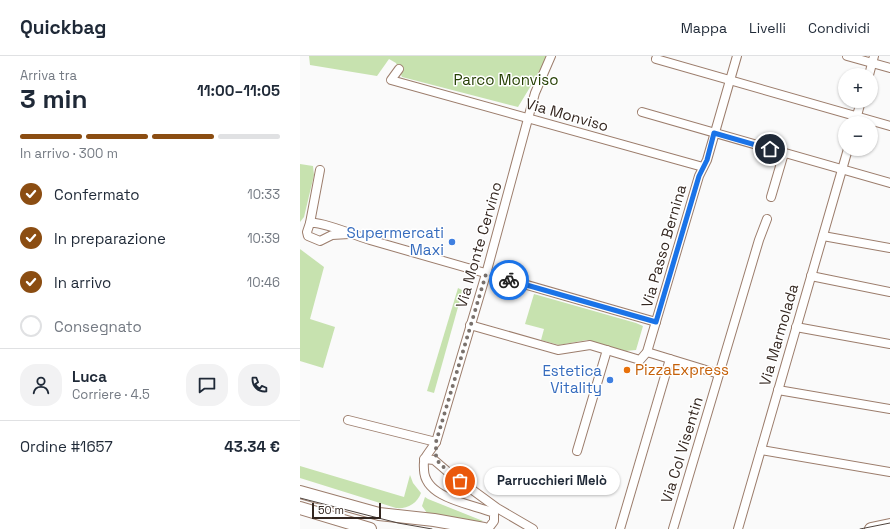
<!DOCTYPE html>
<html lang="it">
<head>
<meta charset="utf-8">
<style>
  body { margin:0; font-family:"Space Grotesk",sans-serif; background:#f2f2f3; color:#1f2937; height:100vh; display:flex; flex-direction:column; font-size:15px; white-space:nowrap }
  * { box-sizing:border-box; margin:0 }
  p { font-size:13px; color:#747a83 }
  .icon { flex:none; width:22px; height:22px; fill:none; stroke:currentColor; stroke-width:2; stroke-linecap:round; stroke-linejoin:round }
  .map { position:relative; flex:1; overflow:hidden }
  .details { display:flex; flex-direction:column; background:#fff; width:300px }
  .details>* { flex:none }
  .fabs { position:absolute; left:538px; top:12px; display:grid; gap:8px }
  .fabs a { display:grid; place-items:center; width:40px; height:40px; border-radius:50%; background:#fff; box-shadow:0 1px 3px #0004; font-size:20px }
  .scale { position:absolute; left:12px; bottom:10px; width:69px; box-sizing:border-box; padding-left:4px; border:2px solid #342720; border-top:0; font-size:11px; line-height:14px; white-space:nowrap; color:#342720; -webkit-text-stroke:3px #fff; paint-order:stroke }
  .pin { position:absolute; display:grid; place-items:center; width:34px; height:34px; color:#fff; margin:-17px; border:2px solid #fff; border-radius:50%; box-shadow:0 1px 4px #0007 }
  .courier { position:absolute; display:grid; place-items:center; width:40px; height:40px; margin:-20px; border:3px solid #1a73e8; border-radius:50%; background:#fff; color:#222; box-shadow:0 1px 5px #0007 }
  .bubble { position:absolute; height:28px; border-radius:14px; background:#fff; box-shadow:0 1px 3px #0004; font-size:13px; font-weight:700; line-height:28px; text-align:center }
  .headline em { font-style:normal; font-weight:700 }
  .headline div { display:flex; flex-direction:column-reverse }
  .headline { display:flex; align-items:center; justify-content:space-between; height:68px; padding:0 20px }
  h1 { font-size:26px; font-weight:700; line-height:30px }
  .bar { display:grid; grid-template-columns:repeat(4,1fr); gap:6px 4px; align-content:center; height:48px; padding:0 20px }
  .bar i { height:5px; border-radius:3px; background:#e0e1e3 }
  .bar .current { background:#8b4d12 }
  .bar p { grid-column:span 4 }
  .line { display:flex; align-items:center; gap:10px; padding:0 20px; border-top:1px solid #e0e1e3 }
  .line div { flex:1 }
  .round { display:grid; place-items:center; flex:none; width:42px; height:42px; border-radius:16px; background:#f2f2f3 }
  ol { padding:0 20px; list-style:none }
  li { display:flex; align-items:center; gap:12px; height:44px }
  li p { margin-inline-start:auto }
  li .icon { padding:4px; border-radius:50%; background:#8b4d12; color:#fff; stroke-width:4 }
  li:last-child { color:#747a83 }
  li i { width:22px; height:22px; border:2px solid #e0e1e3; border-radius:50% }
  header { display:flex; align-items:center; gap:24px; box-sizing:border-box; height:56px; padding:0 20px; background:#fff; border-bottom:1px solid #e0e1e3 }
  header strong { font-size:19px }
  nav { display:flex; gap:22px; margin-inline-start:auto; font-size:14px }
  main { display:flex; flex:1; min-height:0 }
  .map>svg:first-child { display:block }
</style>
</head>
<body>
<header>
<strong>Quickbag</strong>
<nav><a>Mappa</a><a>Livelli</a><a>Condividi</a></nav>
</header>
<main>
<section class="details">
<div class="headline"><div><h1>3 min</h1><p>Arriva tra</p></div><em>11:00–11:05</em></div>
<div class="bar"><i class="current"></i><i class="current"></i><i class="current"></i><i></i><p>In arrivo · 300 m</p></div>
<ol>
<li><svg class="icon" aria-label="check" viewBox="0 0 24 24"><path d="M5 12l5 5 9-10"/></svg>Confermato<p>10:33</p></li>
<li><svg class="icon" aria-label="check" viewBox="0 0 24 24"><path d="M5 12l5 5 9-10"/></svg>In preparazione<p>10:39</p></li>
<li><svg class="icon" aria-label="check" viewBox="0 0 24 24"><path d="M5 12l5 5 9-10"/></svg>In arrivo<p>10:46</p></li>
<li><i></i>Consegnato</li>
</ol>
<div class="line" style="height:72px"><a class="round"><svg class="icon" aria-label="person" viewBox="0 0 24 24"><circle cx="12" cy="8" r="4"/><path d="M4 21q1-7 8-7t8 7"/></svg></a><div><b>Luca</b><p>Corriere · 4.5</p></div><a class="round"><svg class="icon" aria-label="chat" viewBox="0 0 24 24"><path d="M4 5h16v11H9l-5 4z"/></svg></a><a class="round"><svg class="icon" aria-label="phone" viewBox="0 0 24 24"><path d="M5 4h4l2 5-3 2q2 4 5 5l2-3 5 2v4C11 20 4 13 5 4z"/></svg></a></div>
<div class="line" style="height:52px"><div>Ordine #1657</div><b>43.34 €</b></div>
</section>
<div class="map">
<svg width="590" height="473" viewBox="0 0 590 473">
  <rect width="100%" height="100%" fill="#fafafa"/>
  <g fill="#c7e2af">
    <path d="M9,0H249L218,51L102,21L96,7L89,3L77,20L10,9Z"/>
    <path d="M0,108L13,110L14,119L4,161L0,166Z"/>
    <path d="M0,193L24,211L10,263L35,271L23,312L0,305Z"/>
    <path d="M158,232L162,234L160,244L134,337L127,335Z"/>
    <path d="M234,238L336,267L343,270L336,294L325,295L287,284L259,289L241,284L244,273L225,268Z"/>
    <path d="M0,410L104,441L110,419L113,427L121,437C117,448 107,453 96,452L0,422Z"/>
    <path d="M125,441L128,443L183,465L180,466L127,457L122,450Z"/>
  </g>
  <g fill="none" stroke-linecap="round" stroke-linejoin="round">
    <g stroke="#9c7d6c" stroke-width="10">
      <g id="minor">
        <path d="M547,0L590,12"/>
        <path d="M356,3L590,70"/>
        <path d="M99,13L91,24L403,111"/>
        <path d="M569,19L574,0"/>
        <path d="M342,56L590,127"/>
        <path d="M555,67L561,45"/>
        <path d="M471,141L484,97"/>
        <path d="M10,167L20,114"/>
        <path d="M49,178L32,179L20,185L8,180L7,176L10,167C20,165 57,180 70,184C166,211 261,239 356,266"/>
        <path d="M523,180L590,192"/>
        <path d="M511,220L590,236"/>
        <path d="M170,269L258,294L290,289L340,304L347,296L399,120L407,104L437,0"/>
        <path d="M496,271L590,288"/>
        <path d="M347,296L419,318"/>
        <path d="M478,334L590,353"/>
        <path d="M48,364L136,386"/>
        <path d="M461,394L590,416"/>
        <path d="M277,395L307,294"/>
        <path d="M124,403L134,404L148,416L197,452L233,473"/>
        <path d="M188,473L194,465V457C173,448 125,443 124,414C124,410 123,406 125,402C128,397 132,392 136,386L186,218L235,37L251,0"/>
        <path d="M320,473L370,303"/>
        <path d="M373,473L459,184L467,163"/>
        <path d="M438,473L548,93"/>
      </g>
    </g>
    <g stroke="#9c7d6c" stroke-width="14">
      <g id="secondary">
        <path d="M0,436L79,458L134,464L184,473"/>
        <path d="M0,452L70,473"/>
        <path d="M571,473L590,469"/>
      </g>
    </g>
    <use href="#minor" stroke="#fff" stroke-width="8"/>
    <use href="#secondary" stroke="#fff" stroke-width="12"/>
    <g stroke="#50453f" stroke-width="1">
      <path d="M0,442L98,467L132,473"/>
      <path d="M560,473L590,467"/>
    </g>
  </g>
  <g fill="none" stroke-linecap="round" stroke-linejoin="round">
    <path stroke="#79716c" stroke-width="4" stroke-dasharray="0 7.2" d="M160,425L140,408L136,402V386L186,218L209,224"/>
    <path stroke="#1a73e8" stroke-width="5" d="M209,224L356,266L399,120L407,104L414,77L470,93"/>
  </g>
  <g fill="#3f7fe0" stroke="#fff" stroke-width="1.5">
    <circle cx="152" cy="186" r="4"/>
    <circle cx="310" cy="324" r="4"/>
  </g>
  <circle fill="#e8710a" stroke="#fff" stroke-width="1.5" cx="327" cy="314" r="4"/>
  <g text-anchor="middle" stroke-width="3" stroke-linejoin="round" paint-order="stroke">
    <g font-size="15" fill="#253f03" stroke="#fff">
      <text x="206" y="29">Parco Monviso</text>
    </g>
    <g font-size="15" fill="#342720" stroke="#fff">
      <text transform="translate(267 59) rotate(16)" y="5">Via Monviso</text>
      <text transform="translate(179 189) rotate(-74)" y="5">Via Monte Cervino</text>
      <text transform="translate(364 190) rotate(-74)" y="5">Via Passo Bernina</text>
      <text transform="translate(479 279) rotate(-74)" y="5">Via Marmolada</text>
      <text transform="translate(382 394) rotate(-73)" y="5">Via Col Visentin</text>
    </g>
    <g font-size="15" fill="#366cbe" stroke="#fff" text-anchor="end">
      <text x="144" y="182">Supermercati<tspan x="144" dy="17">Maxi</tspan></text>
      <text x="302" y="320">Estetica<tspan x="302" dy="17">Vitality</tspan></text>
    </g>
    <g font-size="15" fill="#c56008" stroke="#fff" text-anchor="start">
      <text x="335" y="319">PizzaExpress</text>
    </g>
  </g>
</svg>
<div class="fabs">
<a>+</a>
<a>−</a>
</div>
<div class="scale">50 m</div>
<div class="pin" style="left:160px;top:425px;background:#ea580c"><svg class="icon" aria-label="bag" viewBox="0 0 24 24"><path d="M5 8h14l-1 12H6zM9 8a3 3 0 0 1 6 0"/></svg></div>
<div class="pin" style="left:470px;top:93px;background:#1f2937"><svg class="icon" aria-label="home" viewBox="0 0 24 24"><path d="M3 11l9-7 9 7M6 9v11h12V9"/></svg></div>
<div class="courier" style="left:209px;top:224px"><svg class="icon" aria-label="bike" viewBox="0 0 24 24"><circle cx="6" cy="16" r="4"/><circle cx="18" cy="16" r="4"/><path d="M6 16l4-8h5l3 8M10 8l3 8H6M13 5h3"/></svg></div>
<div class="bubble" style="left:184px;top:411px;width:136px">Parrucchieri Melò</div>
</div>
</main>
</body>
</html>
